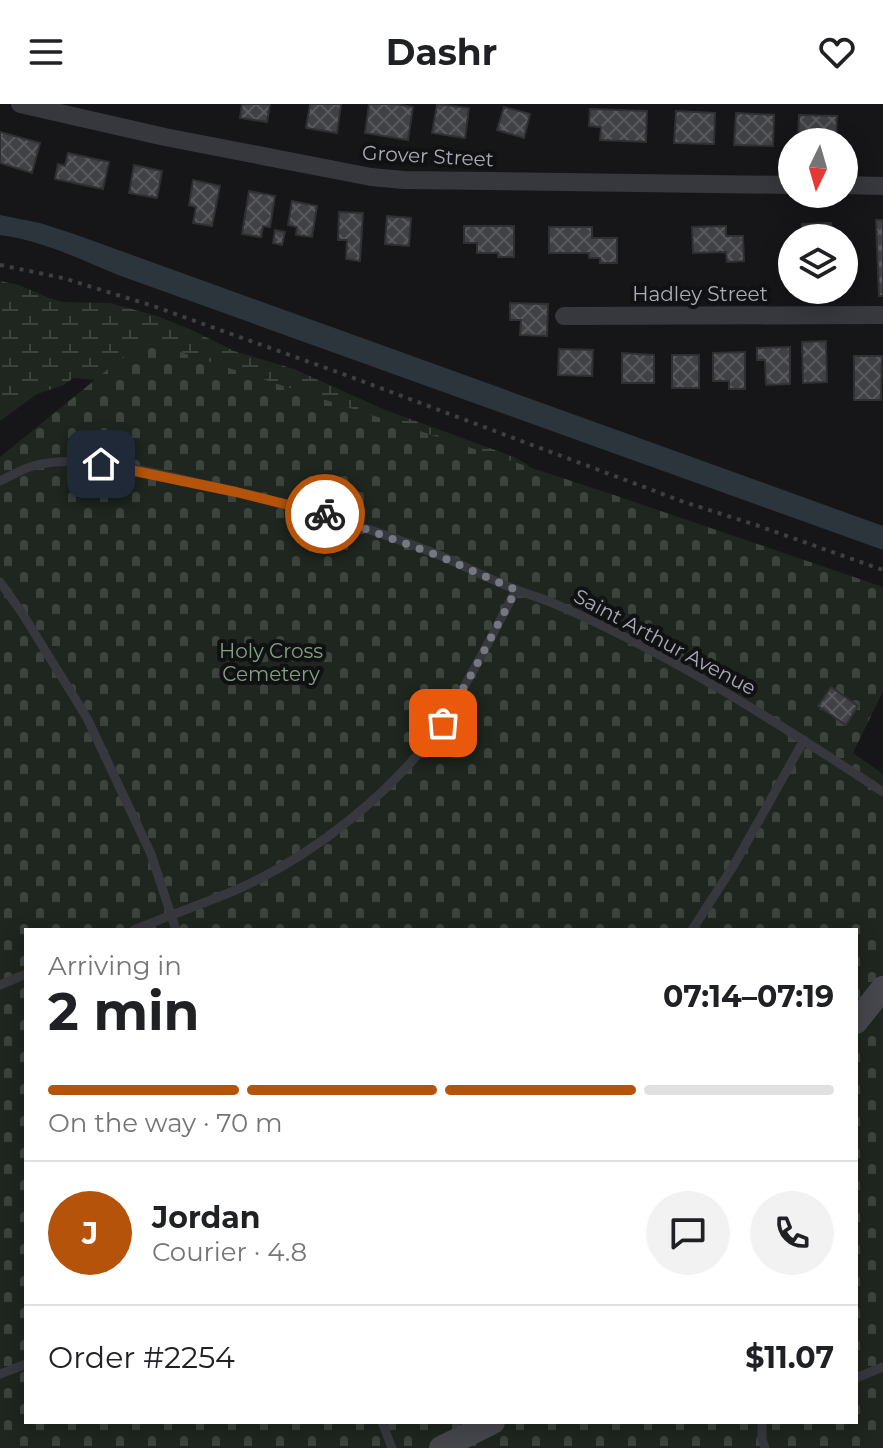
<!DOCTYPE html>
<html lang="en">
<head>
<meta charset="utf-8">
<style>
  body { margin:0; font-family:Montserrat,sans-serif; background:#f2f2f2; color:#202124; height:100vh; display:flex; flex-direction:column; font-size:30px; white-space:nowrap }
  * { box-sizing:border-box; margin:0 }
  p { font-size:26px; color:#757577 }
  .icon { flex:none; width:44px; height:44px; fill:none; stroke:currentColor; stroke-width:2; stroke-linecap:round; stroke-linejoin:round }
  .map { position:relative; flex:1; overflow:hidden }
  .panel { position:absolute; left:24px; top:824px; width:834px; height:496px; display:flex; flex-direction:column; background:#fff; border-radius:0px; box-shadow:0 4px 20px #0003 }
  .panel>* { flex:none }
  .needle { width:52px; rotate:185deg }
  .fabs { position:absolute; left:778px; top:24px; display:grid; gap:16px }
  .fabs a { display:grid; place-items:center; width:80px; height:80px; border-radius:50%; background:#fff; box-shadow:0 4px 20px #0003; font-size:40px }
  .pin { position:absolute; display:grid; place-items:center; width:68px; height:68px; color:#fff; margin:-34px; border-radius:16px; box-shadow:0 4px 12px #0006 }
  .courier { position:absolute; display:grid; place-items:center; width:80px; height:80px; margin:-40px; border:6px solid #b45309; border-radius:50%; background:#fff; color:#222; box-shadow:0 2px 10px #0007 }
  .headline em { font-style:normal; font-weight:700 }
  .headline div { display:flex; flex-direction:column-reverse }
  .headline { display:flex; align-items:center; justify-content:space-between; height:136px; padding:0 24px }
  h1 { font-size:52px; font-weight:700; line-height:60px }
  .bar { display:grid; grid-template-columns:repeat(4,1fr); gap:12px 8px; align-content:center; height:96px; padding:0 24px }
  .bar i { height:10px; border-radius:6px; background:#e0e0e0 }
  .bar .current { background:#b45309 }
  .bar p { grid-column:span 4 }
  .line { display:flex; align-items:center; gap:20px; padding:0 24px; border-top:2px solid #e0e0e0 }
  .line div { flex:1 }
  .round { display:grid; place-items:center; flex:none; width:84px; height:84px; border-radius:42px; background:#f2f2f2 }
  header { display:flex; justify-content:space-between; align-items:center; height:104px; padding:0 24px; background:#fff; font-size:36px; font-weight:700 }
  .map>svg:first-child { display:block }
</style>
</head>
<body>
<header><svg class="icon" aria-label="menu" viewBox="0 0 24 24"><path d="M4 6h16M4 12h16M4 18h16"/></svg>Dashr<svg class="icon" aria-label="heart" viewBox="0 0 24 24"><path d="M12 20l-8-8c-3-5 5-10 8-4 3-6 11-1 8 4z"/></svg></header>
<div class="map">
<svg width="883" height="1344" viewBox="0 0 883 1344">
  <defs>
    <pattern id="wetland-marsh" width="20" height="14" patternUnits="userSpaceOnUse" patternTransform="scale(2)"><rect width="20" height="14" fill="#1e261f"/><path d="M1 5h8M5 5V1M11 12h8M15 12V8" fill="none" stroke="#3c433d"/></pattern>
    <pattern id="cemetery-stones" width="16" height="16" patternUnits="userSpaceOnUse" patternTransform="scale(2)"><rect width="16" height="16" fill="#1e261f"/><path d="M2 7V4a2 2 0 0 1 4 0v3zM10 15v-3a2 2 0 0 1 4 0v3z" fill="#3c433d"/></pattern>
    <pattern id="building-cross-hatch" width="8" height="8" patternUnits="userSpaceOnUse" patternTransform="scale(2)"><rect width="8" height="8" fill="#404145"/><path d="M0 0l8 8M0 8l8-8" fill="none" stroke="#595a5e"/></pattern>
  </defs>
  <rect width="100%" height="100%" fill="#161618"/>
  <path fill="url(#wetland-marsh)" d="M0,177L19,181L49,194L63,198L110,199L157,212L192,226L234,247L294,265L383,305L514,353L527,360L536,371L97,276L73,274L64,281L37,290L0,317Z"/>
  <path fill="url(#cemetery-stones)" fill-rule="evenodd" d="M144,236L614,391L883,483V587L853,649L883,670V1344H0V353ZM26,826H856V1318H26Z"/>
  <path fill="#2c353c" d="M0,111L40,119L74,130L883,422V446L118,171C80,155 40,136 0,131Z"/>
  <g fill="url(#building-cross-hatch)" stroke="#303034" stroke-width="2">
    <path d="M242,0H270L267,18L240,14Z"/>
    <path d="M310,0H341L337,29L306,24Z"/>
    <path d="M369,0H394L413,3L408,36L365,29Z"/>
    <path d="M437,0L469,4L465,34L432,29Z"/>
    <path d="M504,3L530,10L524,34L497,26Z"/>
    <path d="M590,5L647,7L646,38L600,36L601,23L589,22Z"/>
    <path d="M676,7L715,9L714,40L674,39Z"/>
    <path d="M736,9L774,11L773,42L734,41Z"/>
    <path d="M799,11L837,12L836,38H798Z"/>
    <path d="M0,28L40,39L32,69L0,59Z"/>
    <path d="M68,49L109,58L103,85L55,75L58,60L65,62Z"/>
    <path d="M134,61L162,67L157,94L129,89Z"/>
    <path d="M193,76L220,82L212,122L193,119L196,103L189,101Z"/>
    <path d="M249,87L275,92L270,123L263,122L261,133L242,130Z"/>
    <path d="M292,97L317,102L312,133L296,131L297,123L288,121Z"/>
    <path d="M339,108L363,109L360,157L346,155L347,136H338Z"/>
    <path d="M387,112L411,114L409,142L385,140Z"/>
    <path d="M876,116H883V192H879Z"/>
    <path d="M831,119L832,134H802V120Z"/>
    <path d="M464,122H514V153H498V149H477V139H464Z"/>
    <path d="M726,122V132H743L744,157L727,158L726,148L693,149L692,123Z"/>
    <path d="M549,123H592V134H617V159H600V154H589V149H549Z"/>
    <path d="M275,126L285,128L282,141L273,139Z"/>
    <path d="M510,199L548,200L547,232L520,231L521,216H510Z"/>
    <path d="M826,237L827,278L803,279L802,238Z"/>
    <path d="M790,243V280L766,281L765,256H757V244Z"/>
    <path d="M559,245L593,246L592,272L558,271Z"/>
    <path d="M745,248V285H729V277H713V249Z"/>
    <path d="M622,249L654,251V279H622Z"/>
    <rect x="672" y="251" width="27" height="33"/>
    <path d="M854,252H882L881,296H854Z"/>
    <path d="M831,583L858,602L846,621L818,602Z"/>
  </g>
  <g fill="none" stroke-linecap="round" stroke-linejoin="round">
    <path stroke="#3d3f44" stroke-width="4" stroke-dasharray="4 6" stroke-linecap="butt" d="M0,161L63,174L153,202L351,273L684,398L756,421L883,466"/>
    <g stroke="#37383d" stroke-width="9">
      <path d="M0,377C11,372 22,365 33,362C82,348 158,370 207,381C286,399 364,421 439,451C465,462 491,476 517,486C532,492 548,496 562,503C675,553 780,620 883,688"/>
      <path d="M0,478L22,509L87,614L151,750L176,826"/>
      <path d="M134,826C168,812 202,800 236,786C315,751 392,689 443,619C450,610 455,598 461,588C481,554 498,520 516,486"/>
      <path d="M692,826L734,761L804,636"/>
      <path d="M0,881L26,870"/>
      <path d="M0,1270L26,1260"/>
      <path d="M856,1274L883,1263"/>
      <path d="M382,1318L392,1344"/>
      <path d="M762,1318V1335L765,1344"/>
    </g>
    <g stroke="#37383d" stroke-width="18">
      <path d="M20,0L165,33L371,73L404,76L792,81"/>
      <path d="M844,81L883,82"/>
      <path d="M564,212L883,211"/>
    </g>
    <g stroke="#45474d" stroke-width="24">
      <path d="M856,918L883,884"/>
      <path d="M441,1344L493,1318"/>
    </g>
  </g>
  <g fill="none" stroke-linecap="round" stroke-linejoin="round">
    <path stroke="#757880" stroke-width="8" stroke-dasharray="0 14.4" d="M325,410L439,452L516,486L475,564L443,619"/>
    <path stroke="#b45309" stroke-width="10" d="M101,360L236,388L325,410"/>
  </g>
  <g text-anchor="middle" stroke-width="8" stroke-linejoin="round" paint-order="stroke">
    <g font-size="20" fill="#a8adb8" stroke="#111113">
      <text transform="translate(428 52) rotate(3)" y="7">Grover Street</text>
      <text x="700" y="197">Hadley Street</text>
      <text transform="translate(665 538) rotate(28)" y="7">Saint Arthur Avenue</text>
    </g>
    <g font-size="20" fill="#7fa381" stroke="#111113">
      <text x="271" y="554">Holy Cross<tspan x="271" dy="23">Cemetery</tspan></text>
    </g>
  </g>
</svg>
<div class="fabs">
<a><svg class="needle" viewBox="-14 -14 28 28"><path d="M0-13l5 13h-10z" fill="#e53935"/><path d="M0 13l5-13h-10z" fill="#757577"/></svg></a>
<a><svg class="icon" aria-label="layers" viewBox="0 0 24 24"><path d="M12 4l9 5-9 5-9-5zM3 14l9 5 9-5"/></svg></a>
</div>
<div class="pin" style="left:443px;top:619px;background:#ea580c"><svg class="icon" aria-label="bag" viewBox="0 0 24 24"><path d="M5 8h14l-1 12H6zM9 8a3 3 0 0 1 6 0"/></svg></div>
<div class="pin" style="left:101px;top:360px;background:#1f2937"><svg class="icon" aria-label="home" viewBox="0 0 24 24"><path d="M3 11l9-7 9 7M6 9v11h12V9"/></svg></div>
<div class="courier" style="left:325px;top:410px"><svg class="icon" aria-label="bike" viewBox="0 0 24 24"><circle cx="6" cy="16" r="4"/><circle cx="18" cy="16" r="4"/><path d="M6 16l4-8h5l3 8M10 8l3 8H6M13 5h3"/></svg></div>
<section class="panel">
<div class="headline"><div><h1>2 min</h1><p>Arriving in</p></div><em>07:14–07:19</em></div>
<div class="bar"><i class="current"></i><i class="current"></i><i class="current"></i><i></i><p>On the way · 70 m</p></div>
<div class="line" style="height:144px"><b class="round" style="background:#b45309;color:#fff">J</b><div><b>Jordan</b><p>Courier · 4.8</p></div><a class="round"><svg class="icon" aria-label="chat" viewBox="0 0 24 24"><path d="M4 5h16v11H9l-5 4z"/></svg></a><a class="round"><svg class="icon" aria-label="phone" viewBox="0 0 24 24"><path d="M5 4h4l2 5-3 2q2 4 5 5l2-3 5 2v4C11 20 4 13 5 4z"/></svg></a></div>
<div class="line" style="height:104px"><div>Order #2254</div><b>$11.07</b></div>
</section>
</div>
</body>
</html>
